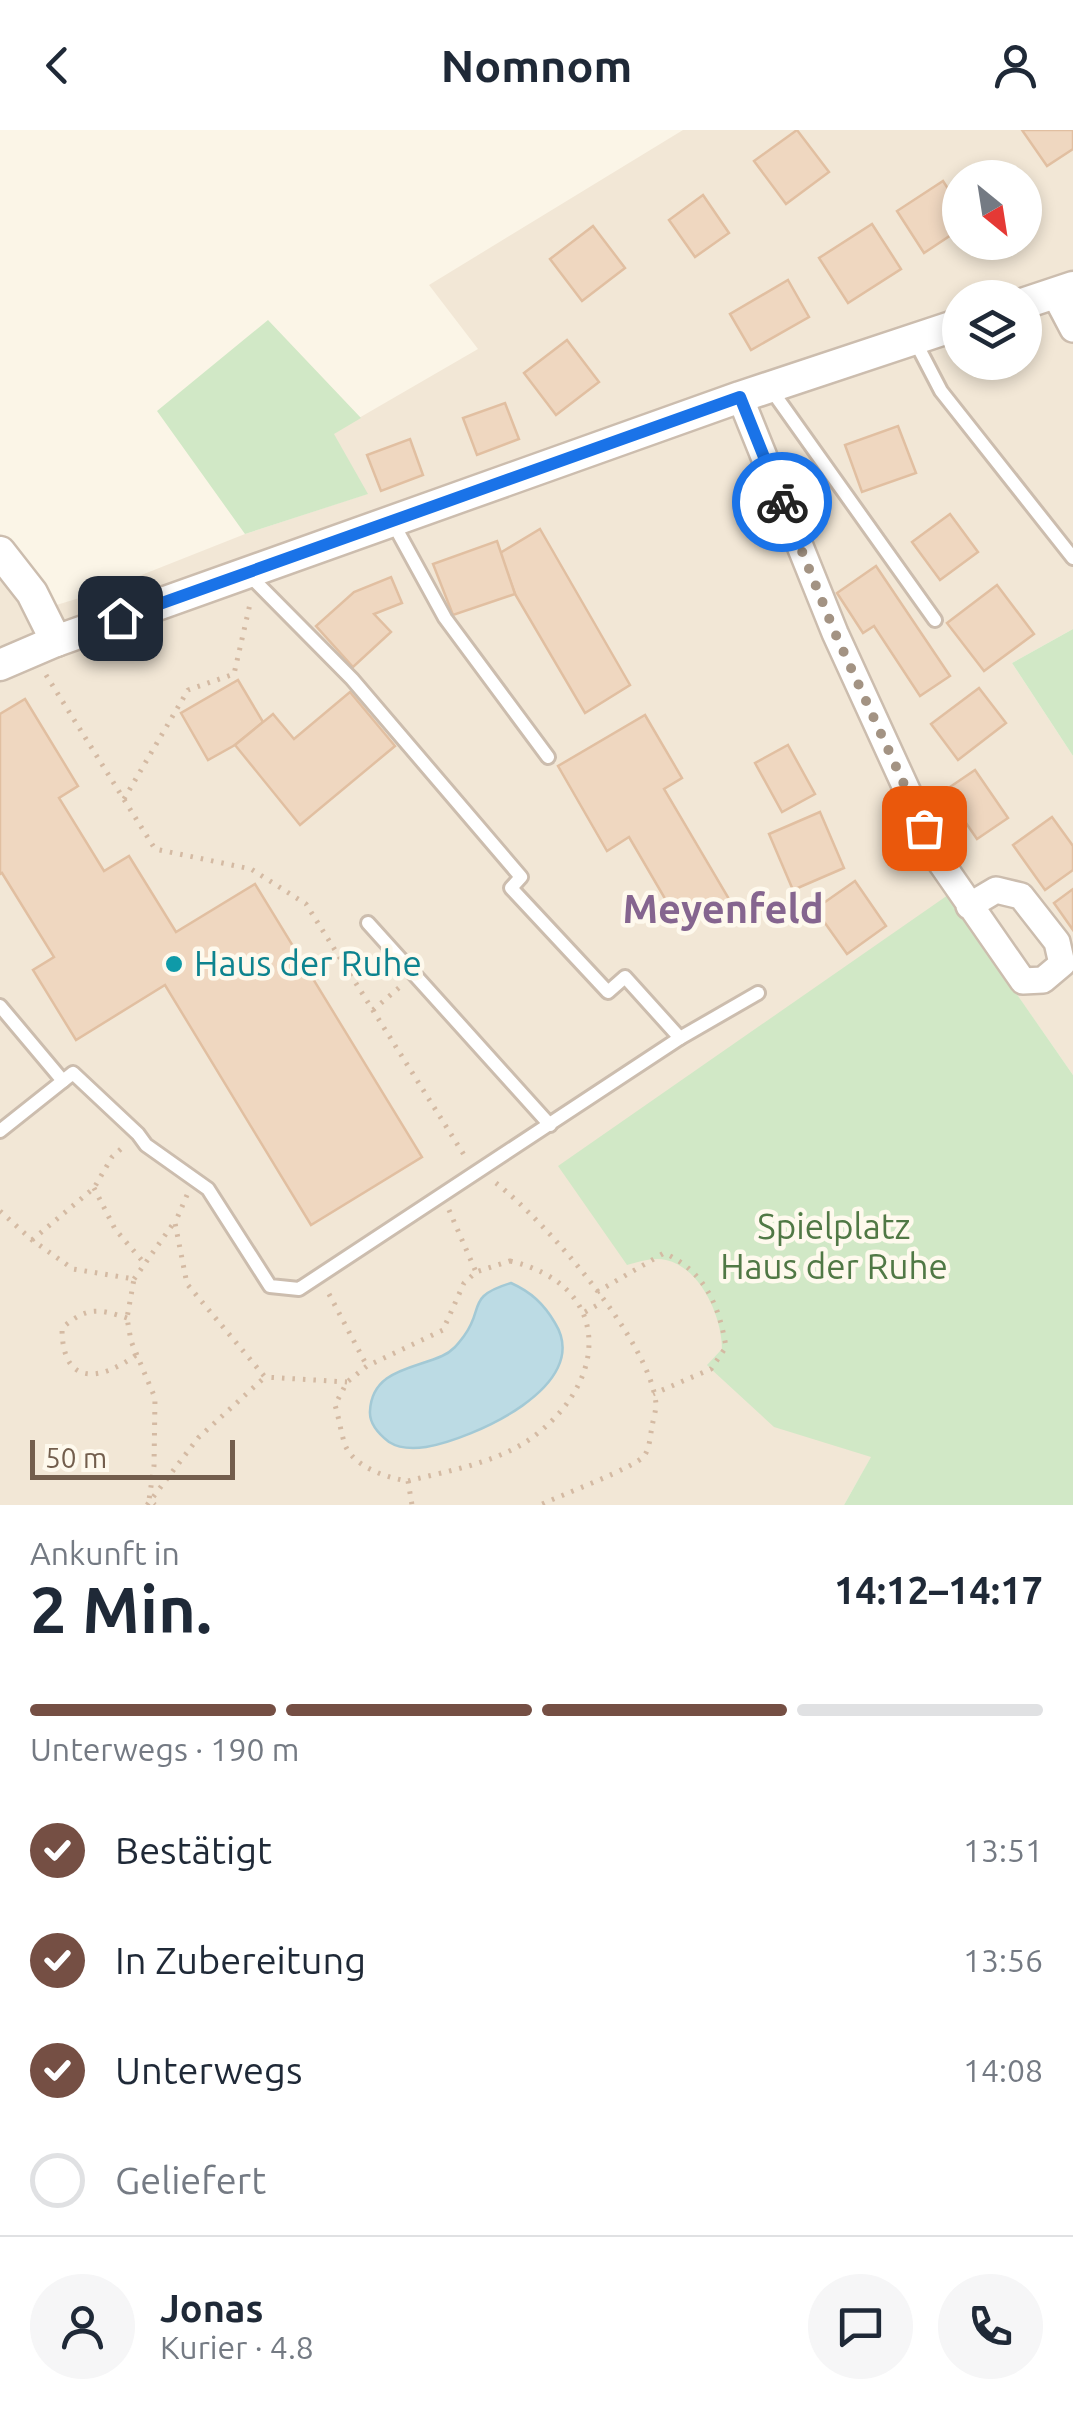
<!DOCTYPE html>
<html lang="de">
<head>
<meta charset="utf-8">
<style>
  body { margin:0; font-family:Ubuntu,sans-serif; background:#f6f6f7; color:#1f2937; height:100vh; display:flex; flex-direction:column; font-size:38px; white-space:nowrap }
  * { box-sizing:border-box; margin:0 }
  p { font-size:32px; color:#747a83 }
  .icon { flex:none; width:55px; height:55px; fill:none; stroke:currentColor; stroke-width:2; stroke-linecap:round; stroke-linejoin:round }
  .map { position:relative; height:1375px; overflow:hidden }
  .details { display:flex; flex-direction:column; background:#fff; flex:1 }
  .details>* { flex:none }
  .needle { width:65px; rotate:150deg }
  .buttons { position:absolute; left:942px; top:30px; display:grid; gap:20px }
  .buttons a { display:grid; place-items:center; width:100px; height:100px; border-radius:50%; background:#fff; box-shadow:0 5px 15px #0003; font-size:50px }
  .scale { position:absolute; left:30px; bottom:25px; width:205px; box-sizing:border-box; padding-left:10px; border:5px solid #735e4d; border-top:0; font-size:28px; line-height:35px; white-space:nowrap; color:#735e4d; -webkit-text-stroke:8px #fef9ed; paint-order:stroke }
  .pin { position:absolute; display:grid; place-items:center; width:85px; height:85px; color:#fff; margin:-42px; border-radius:20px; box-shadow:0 5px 15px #0006 }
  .courier { position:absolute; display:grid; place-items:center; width:100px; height:100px; margin:-50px; border:8px solid #1a73e8; border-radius:50%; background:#fff; color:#222; box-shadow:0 2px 12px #0007 }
  .overview em { font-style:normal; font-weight:600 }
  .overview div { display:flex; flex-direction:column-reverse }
  .overview { display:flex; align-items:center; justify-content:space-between; height:170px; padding:0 30px }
  h1 { font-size:65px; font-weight:600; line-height:75px }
  .bar { display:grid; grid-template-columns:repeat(4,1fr); gap:15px 10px; align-content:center; height:120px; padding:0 30px }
  .bar i { height:12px; border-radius:8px; background:#e0e1e3 }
  .bar .selected { background:#754f44 }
  .bar p { grid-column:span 4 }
  .line { display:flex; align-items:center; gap:25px; padding:0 30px; border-top:2px solid #e0e1e3 }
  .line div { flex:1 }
  .round { display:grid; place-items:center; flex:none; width:105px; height:105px; border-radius:52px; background:#f6f6f7 }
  ol { padding:0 30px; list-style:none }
  li { display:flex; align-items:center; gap:30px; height:110px }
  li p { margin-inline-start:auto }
  li .icon { padding:10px; border-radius:50%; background:#754f44; color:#fff; stroke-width:4 }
  li:last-child { color:#747a83 }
  li i { width:55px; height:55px; border:5px solid #e0e1e3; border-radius:50% }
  header { display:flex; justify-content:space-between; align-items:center; height:130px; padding:0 30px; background:#fff; font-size:45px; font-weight:600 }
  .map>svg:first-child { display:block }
</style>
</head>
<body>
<header><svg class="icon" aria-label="back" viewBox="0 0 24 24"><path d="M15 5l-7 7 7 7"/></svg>Nomnom<svg class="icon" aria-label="person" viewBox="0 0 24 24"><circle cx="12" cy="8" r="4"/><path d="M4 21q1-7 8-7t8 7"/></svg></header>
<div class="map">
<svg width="1073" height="1375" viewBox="0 0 1073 1375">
  <rect width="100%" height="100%" fill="#fbf5e7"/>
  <path fill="#f2e7d6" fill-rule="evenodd" d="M683,0H1073V499L1012,533L1073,626V945L948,766L997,1106L844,1375H0V445L30,483L96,463L245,404L367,364L333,303L478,219L429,155ZM960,48H1025V112H960ZM960,168H1025V232H960Z"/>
  <g fill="#d1e8c6">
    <path d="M268,190L361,288L334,304L368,364L245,404L157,281Z"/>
    <path d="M1073,499V626L1012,533Z"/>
    <path d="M948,765L1073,945V1375H844L871,1327L774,1297L711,1239L707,1235L722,1219C722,1187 701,1138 666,1130C653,1127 639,1132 627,1135L558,1036Z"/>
  </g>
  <path fill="#bcdbe4" stroke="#a3c9d5" stroke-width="2.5" d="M511,1153C531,1162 544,1174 555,1193C594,1256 472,1309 426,1317C413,1319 400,1319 389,1312C380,1305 369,1294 370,1281C372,1240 413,1239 442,1226C452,1222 458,1214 464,1206C485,1178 465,1167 511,1153Z"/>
  <g fill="#efd7c0" stroke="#e1bfa1" stroke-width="2.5">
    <path d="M797,0L829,42L786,74L754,31Z"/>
    <path d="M1022,0H1073V19L1047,36Z"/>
    <path d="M943,51L960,77V99L924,123L897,81Z"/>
    <path d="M703,65L729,103L695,127L669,90Z"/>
    <path d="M872,94L901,139L848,173L819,128Z"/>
    <path d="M593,96L625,138L582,171L550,129Z"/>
    <path d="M788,150L809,187L751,220L730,184Z"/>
    <path d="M567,210L599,252L556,285L524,243Z"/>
    <path d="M505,273L519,309L477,325L463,288Z"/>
    <path d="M898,296L916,343L862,362L845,315Z"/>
    <path d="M410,309L423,345L381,361L367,325Z"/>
    <path d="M950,384L978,422L940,450L912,412Z"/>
    <path d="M540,399L630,555L585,583L515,464L500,423Z"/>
    <path d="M497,411L515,464L453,485L433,434Z"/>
    <path d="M876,436L950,546L920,566L874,496L863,503L837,463Z"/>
    <path d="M391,447L402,473L374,484L391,502L353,537L316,496L354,462Z"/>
    <path d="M997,455L1034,504L984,541L947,493Z"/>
    <path d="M238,550L263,592L235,615L208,630L181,583Z"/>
    <path d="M979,558L1006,593L958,630L931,594Z"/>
    <path d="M350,562L395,616L300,695L235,615L273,584L294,609Z"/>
    <path d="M25,569L78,656L59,668L104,741L129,726L176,802L255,754L422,1027L311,1095L165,855L76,910L33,840L54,827L2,743L0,744V584Z"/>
    <path d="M645,585L682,648L664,659L729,769L681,796L629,707L607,721L558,636Z"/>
    <path d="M788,615L815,664L782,682L755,633Z"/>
    <path d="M975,640L1008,688L977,709L944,661Z"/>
    <path d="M820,682L844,738L793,760L769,704Z"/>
    <path d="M1052,687L1073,716V740L1045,760L1013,715Z"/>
    <path d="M855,751L886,796L847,824L815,779Z"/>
    <path d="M1073,759V800L1054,773Z"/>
  </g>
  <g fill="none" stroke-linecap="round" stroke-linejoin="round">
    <g stroke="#ccbdae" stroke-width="18">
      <g id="service">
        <path d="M915,211L941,261L1073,428"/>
        <path d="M770,258L935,490"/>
        <path d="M393,393L445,488L548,627"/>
        <path d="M368,793L550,995"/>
        <path d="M0,876L63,951"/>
        <path d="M680,908L758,863"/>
        <path d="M0,1001L73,943L138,1004L146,1015L208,1059L270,1156L299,1159L680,908L625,847L608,862L511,758L521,747L352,549L249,445"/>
      </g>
    </g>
    <g stroke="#ccbdae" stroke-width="30">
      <g id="minor">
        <path d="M1054,163L1073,199"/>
        <path d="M740,267L835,503L939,730L1023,851L1043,850L1062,834L1057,812L1021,766L996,760L969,776"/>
      </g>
    </g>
    <g stroke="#ccbdae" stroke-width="35">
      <g id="tertiary">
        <path d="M1025,173L1073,157"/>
        <path d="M0,422L32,463L56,511"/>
        <path d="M0,535L56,511L740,267L960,194"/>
      </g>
    </g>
    <g stroke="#d4baa3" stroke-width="5" stroke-dasharray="2.5 8" stroke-linecap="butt">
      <path d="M46,545L155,719L251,739L306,774L466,1028"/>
      <path d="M124,669L188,560L234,544L250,474"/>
      <path d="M373,880L401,856"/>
      <path d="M496,1053C545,1091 651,1212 656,1274C656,1281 653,1290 652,1297C650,1306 650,1318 644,1326C636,1337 559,1366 540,1375"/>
      <path d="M94,1058L115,1099L145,1134"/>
      <path d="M187,1065L175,1093L187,1154L265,1247L347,1252"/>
      <path d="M449,1080L476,1142"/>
      <path d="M0,1081L32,1110L73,1139L134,1149L127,1188L131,1211L155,1268L154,1336L149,1370L155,1375"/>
      <path d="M32,1110L94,1058L112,1027L123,1017"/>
      <path d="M510,1131C609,1154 611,1245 538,1303C503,1332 451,1340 408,1351C387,1348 354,1337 345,1315C341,1303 339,1288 335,1275L347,1252L367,1236L443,1200L464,1153L476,1142Z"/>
      <path d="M134,1149L173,1094"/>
      <path d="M597,1162L664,1123C704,1141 719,1174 726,1217L711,1239L653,1264"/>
      <path d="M329,1164L367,1236"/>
      <path d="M585,1182L603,1172"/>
      <path d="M127,1188C97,1178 87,1177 62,1198C62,1256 99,1252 136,1225"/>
      <path d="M408,1351L412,1375"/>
      <path d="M147,1375L198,1308L265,1247"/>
    </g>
    <use href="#service" stroke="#fff" stroke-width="12"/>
    <use href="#minor" stroke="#fff" stroke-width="25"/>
    <use href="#tertiary" stroke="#fff" stroke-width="30"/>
  </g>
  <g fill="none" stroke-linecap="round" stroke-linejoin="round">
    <path stroke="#a39383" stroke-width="10" stroke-dasharray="0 18" d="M782,372L835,503L924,698"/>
    <path stroke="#1a73e8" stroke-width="12" d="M120,488L740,267L782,372"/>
  </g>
  <circle fill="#0f9aa8" stroke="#fef9ed" stroke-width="4" cx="174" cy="834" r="10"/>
  <g text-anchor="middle" stroke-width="9" stroke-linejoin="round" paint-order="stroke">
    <g font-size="35" fill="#0d838f" stroke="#fef9ed" text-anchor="start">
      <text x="194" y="846">Haus der Ruhe</text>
    </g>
    <g font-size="35" fill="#507845" stroke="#fef9ed">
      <text x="834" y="1109">Spielplatz<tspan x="834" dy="40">Haus der Ruhe</tspan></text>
    </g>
    <g font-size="40" font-weight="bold" fill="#85658f" stroke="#fef9ed">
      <text x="723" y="793">Meyenfeld</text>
    </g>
  </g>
</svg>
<div class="buttons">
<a><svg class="needle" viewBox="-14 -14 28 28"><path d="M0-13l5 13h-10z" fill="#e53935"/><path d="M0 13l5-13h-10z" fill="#747a83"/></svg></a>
<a><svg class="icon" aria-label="layers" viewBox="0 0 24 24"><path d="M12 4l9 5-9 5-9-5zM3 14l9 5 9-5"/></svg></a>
</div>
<div class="scale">50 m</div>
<div class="pin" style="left:924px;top:698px;background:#ea580c"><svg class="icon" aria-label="bag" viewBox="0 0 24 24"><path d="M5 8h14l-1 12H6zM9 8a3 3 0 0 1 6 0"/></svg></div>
<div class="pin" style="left:120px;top:488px;background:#1f2937"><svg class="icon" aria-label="home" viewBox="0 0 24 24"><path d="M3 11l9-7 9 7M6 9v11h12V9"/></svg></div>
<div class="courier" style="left:782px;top:372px"><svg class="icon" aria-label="bike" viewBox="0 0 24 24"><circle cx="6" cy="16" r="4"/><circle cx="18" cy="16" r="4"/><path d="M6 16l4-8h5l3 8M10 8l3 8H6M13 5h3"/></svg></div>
</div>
<section class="details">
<div class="overview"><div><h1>2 Min.</h1><p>Ankunft in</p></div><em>14:12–14:17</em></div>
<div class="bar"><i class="selected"></i><i class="selected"></i><i class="selected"></i><i></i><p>Unterwegs · 190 m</p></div>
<ol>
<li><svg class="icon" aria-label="check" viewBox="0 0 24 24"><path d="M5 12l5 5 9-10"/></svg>Bestätigt<p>13:51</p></li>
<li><svg class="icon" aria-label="check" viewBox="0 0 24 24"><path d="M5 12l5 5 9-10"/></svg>In Zubereitung<p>13:56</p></li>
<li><svg class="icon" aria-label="check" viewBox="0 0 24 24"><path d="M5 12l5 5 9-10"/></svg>Unterwegs<p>14:08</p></li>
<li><i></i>Geliefert</li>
</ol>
<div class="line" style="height:180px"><a class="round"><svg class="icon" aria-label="person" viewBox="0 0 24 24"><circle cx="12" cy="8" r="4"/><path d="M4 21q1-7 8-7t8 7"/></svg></a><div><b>Jonas</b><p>Kurier · 4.8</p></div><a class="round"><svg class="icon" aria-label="chat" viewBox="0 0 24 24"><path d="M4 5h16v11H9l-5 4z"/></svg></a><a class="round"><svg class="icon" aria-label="phone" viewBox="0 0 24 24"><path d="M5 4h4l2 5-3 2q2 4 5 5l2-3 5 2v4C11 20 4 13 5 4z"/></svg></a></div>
</section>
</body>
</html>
